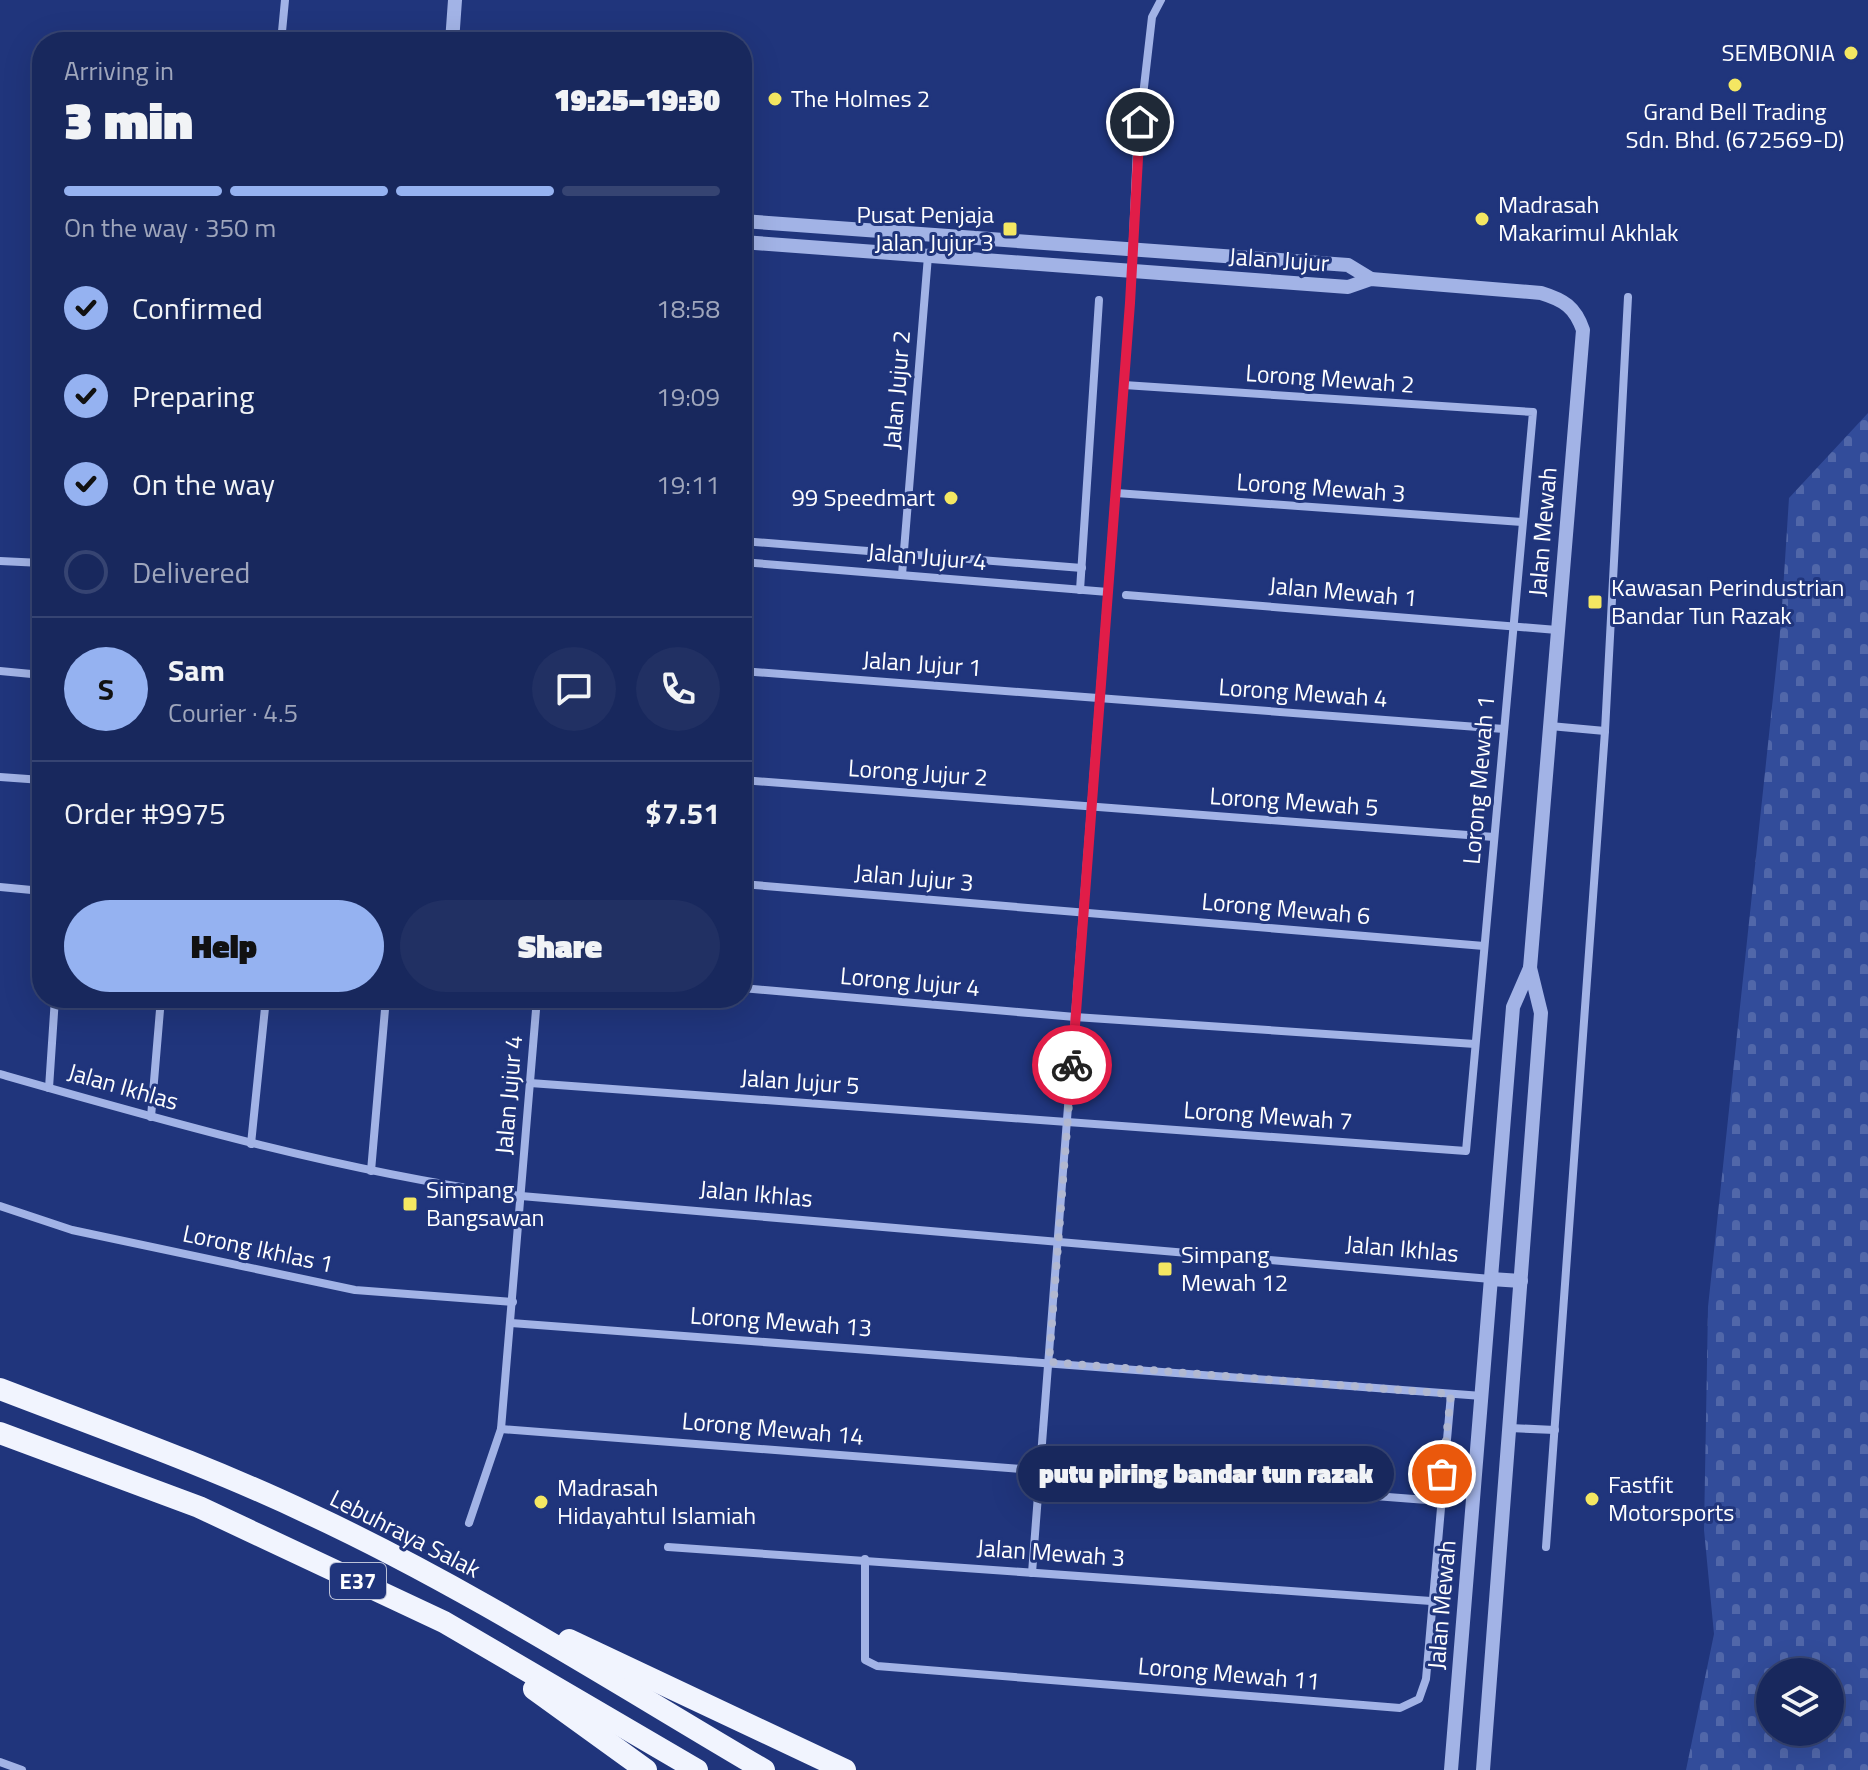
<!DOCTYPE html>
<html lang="en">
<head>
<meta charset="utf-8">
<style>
  body { margin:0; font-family:"Titillium Web",sans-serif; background:#213063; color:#f1f3f6; height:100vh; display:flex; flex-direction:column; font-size:30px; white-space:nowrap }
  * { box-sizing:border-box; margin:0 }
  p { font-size:26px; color:#9fa6bc }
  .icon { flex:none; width:44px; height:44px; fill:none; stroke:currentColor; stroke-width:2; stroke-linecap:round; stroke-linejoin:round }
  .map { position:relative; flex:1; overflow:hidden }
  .drawer { position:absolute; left:32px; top:32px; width:720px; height:976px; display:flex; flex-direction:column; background:#18285d; border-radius:32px; box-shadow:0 8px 32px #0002,0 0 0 2px #364472 }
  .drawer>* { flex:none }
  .fabs { position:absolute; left:1756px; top:1658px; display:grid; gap:16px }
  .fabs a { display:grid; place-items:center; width:88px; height:88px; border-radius:50%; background:#18285d; box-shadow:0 8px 32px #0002,0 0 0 2px #364472; font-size:40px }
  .pin { position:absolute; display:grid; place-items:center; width:68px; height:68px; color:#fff; margin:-34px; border:4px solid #fff; border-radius:50%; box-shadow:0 2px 8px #0007 }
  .courier { position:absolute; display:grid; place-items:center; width:80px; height:80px; margin:-40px; border:6px solid #e11d48; border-radius:50%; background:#fff; color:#222; box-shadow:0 2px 10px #0007 }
  .bubble { position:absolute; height:56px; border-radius:28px; background:#18285d; box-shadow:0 8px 32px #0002,0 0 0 2px #364472; font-size:26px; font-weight:800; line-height:56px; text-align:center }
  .summary em { font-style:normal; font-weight:800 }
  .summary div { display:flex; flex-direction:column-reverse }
  .summary { display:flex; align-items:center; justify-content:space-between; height:136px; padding:0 32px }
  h1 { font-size:52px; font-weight:800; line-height:60px }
  .bar { display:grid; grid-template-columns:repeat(4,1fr); gap:12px 8px; align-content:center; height:96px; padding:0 32px }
  .bar i { height:10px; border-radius:6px; background:#364472 }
  .bar .active { background:#95b2f1 }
  .bar p { grid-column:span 4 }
  .line { display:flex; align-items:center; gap:20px; padding:0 32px; border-top:2px solid #364472 }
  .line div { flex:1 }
  .round { display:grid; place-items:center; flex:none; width:84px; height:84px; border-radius:42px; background:#213063 }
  ol { padding:0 32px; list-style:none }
  li { display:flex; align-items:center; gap:24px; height:88px }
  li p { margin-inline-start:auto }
  li .icon { padding:8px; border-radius:50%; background:#95b2f1; color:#111; stroke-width:4 }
  li:last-child { color:#9fa6bc }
  li i { width:44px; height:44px; border:4px solid #364472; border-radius:50% }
  .primary-button { display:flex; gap:16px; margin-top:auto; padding:16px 32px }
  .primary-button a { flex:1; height:92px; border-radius:48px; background:#95b2f1; color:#111; font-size:32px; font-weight:800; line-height:92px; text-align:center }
  .primary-button a+a { background:#213063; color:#f1f3f6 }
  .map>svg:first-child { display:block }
</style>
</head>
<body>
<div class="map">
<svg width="1868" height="1770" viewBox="0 0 1868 1770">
  <defs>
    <pattern id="cemetery-stones" width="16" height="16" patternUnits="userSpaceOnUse" patternTransform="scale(2)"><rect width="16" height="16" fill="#324c9a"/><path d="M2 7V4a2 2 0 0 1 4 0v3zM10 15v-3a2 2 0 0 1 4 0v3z" fill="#5167a9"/></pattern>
  </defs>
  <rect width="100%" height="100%" fill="#20357c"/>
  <path fill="url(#cemetery-stones)" fill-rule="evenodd" d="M1868,413V1770H1686L1714,1634L1704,1530L1708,1307L1781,622L1789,498ZM1770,1672H1830V1732H1770Z"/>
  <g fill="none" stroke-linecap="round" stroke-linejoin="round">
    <g stroke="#a2b3e6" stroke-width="8">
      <path d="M281,42L285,0"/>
      <path d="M1116,493L1522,522"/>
      <path d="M742,541L1082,568"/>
      <path d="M0,561L42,563"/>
      <path d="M742,562L1108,592"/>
      <path d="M902,575L928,256"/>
      <path d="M1080,590L1099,300"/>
      <path d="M1126,595L1557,630"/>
      <path d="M0,671L42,675"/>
      <path d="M742,671L1504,729"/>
      <path d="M1550,726L1605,731"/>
      <path d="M0,777L42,780"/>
      <path d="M742,780L1494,837"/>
      <path d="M742,884L1484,946"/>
      <path d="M0,887L42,891"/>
      <path d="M742,988L1075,1017L1475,1044"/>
      <path d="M0,1074C172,1123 343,1172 521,1196L1491,1279"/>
      <path d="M530,1083L1466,1151L1533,412L1124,385"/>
      <path d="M49,1088L55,998"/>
      <path d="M151,1117L161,998"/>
      <path d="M251,1144L266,998"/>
      <path d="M371,1171L386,998"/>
      <path d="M0,1206L72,1230L355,1290L513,1302"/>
      <path d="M511,1323L1482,1396"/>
      <path d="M1510,1428L1555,1430"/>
      <path d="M501,1429L1440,1501"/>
      <path d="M469,1523L501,1429L537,998"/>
      <path d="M668,1547L1431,1601"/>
      <path d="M1546,1547L1605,731L1628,297"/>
      <path d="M865,1559V1660L877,1666L1400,1708L1419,1699L1426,1679L1451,1394"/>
      <path d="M1032,1573L1130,303L1137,148L1152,17L1161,0"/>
      <path d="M0,1762L22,1770"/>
    </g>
    <g stroke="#a2b3e6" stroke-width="14">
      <path d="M452,42L455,0"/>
      <path d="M742,221L1348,265L1371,279"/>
      <path d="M742,242L1348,287L1371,279L1541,293C1564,300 1575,307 1583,330L1530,968L1513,1007L1451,1770"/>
      <path d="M1491,1279L1521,1281"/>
      <path d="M1483,1770L1541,1013L1530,968"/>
    </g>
    <g stroke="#f1f4fe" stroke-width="22">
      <path d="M0,1389C104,1429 209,1466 310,1514C467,1587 614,1682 764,1770"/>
      <path d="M0,1433L199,1507L444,1622L697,1770"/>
      <path d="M569,1640L845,1770"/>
      <path d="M534,1689L646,1770"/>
    </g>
  </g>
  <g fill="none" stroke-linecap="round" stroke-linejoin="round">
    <path stroke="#b1b8d1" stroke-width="8" stroke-dasharray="0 14.4" d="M1072,1065L1049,1362L1451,1394L1442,1474"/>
    <path stroke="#e11d48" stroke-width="10" d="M1072,1065L1130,303L1140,122"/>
  </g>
  <g fill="#f4e762" stroke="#20357c" stroke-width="3">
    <circle cx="1851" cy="53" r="8"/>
    <circle cx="1735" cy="85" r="8"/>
    <circle cx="775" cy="99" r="8"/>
    <circle cx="1482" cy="219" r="8"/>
    <rect x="1002" y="221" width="16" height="16" rx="4"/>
    <circle cx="951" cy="498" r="8"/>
    <rect x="1587" y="594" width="16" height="16" rx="4"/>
    <rect x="402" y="1196" width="16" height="16" rx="4"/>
    <rect x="1157" y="1261" width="16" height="16" rx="4"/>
    <circle cx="1592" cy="1499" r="8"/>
    <circle cx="541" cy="1502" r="8"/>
  </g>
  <g text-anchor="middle" stroke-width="6" stroke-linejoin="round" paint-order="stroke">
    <rect fill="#20357c" stroke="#bcc2d8" stroke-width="2" x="330" y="1563" width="56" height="36" rx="6"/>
    <g font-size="22" font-weight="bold" fill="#fff">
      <text x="358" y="1589">E37</text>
    </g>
    <g font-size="24" fill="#fff" stroke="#20357c" text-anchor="start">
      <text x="1835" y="61" text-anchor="end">SEMBONIA</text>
      <text x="791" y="107">The Holmes 2</text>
      <text x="1735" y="120" text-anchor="middle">Grand Bell Trading<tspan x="1735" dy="28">Sdn. Bhd. (672569-D)</tspan></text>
      <text x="1498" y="213">Madrasah<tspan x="1498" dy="28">Makarimul Akhlak</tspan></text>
      <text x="994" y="223" text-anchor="end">Pusat Penjaja<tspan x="994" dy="28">Jalan Jujur 3</tspan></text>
      <text x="935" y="506" text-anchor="end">99 Speedmart</text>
      <text x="1611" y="596">Kawasan Perindustrian<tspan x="1611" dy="28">Bandar Tun Razak</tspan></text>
      <text x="426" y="1198">Simpang<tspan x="426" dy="28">Bangsawan</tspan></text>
      <text x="1181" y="1263">Simpang<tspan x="1181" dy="28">Mewah 12</tspan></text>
      <text x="1608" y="1493">Fastfit<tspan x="1608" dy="28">Motorsports</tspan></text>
      <text x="557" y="1496">Madrasah<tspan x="557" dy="28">Hidayahtul Islamiah</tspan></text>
    </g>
    <g font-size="24" fill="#fff" stroke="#20357c">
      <text transform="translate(1279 260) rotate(4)" y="8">Jalan Jujur</text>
      <text transform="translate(1330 379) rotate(4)" y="8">Lorong Mewah 2</text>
      <text transform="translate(897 390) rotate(-85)" y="8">Jalan Jujur 2</text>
      <text transform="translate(1321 488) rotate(4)" y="8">Lorong Mewah 3</text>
      <text transform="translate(1543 532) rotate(-85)" y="8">Jalan Mewah</text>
      <text transform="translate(927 557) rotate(5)" y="8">Jalan Jujur 4</text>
      <text transform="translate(1343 592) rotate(5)" y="8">Jalan Mewah 1</text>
      <text transform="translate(922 664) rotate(4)" y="8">Jalan Jujur 1</text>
      <text transform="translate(1303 693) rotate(4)" y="8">Lorong Mewah 4</text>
      <text transform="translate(918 773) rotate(4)" y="8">Lorong Jujur 2</text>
      <text transform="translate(1479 780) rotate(-85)" y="8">Lorong Mewah 1</text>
      <text transform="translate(1294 802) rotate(4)" y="8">Lorong Mewah 5</text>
      <text transform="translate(914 878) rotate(5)" y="8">Jalan Jujur 3</text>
      <text transform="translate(1286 909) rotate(5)" y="8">Lorong Mewah 6</text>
      <text transform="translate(910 982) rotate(5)" y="8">Lorong Jujur 4</text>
      <text transform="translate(800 1082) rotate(4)" y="8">Jalan Jujur 5</text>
      <text transform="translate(123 1087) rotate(16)" y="8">Jalan Ikhlas</text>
      <text transform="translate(509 1095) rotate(-85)" y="8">Jalan Jujur 4</text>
      <text transform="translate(1268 1116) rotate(4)" y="8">Lorong Mewah 7</text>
      <text transform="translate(756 1194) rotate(5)" y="8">Jalan Ikhlas</text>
      <text transform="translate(258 1249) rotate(12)" y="8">Lorong Ikhlas 1</text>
      <text transform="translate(1402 1249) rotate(5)" y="8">Jalan Ikhlas</text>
      <text transform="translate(781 1322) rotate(4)" y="8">Lorong Mewah 13</text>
      <text transform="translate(773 1429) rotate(5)" y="8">Lorong Mewah 14</text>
      <text transform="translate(405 1534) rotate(27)" y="8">Lebuhraya Salak</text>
      <text transform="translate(1051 1553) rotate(4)" y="8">Jalan Mewah 3</text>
      <text transform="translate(1442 1605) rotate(-85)" y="8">Jalan Mewah</text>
      <text transform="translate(1229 1674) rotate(5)" y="8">Lorong Mewah 11</text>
    </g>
  </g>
</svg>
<div class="fabs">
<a><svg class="icon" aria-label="layers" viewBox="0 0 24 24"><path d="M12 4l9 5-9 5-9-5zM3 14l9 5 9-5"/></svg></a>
</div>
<div class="pin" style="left:1442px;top:1474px;background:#ea580c"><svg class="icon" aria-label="bag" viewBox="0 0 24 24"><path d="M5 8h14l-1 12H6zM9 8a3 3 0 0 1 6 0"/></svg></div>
<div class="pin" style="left:1140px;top:122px;background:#1f2937"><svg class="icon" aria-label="home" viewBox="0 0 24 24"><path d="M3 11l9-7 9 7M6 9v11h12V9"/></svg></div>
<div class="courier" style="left:1072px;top:1065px"><svg class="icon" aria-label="bike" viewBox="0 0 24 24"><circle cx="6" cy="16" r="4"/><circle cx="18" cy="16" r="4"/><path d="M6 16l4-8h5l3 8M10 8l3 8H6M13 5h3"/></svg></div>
<div class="bubble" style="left:1018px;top:1446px;width:376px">putu piring bandar tun razak</div>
<section class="drawer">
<div class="summary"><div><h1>3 min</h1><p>Arriving in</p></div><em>19:25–19:30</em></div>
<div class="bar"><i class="active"></i><i class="active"></i><i class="active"></i><i></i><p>On the way · 350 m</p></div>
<ol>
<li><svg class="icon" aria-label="check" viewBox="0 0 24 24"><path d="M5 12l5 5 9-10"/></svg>Confirmed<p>18:58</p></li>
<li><svg class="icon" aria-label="check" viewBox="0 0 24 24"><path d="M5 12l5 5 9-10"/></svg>Preparing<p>19:09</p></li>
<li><svg class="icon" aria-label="check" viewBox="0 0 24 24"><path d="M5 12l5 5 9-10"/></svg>On the way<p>19:11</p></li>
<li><i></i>Delivered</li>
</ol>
<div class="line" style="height:144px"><b class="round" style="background:#95b2f1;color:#111">S</b><div><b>Sam</b><p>Courier · 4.5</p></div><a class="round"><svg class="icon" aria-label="chat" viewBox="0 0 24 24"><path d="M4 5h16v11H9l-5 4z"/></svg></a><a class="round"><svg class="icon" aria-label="phone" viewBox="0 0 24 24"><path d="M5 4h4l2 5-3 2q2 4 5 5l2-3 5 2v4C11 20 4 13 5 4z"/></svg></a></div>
<div class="line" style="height:104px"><div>Order #9975</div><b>$7.51</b></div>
<div class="primary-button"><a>Help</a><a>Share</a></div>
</section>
</div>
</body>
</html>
